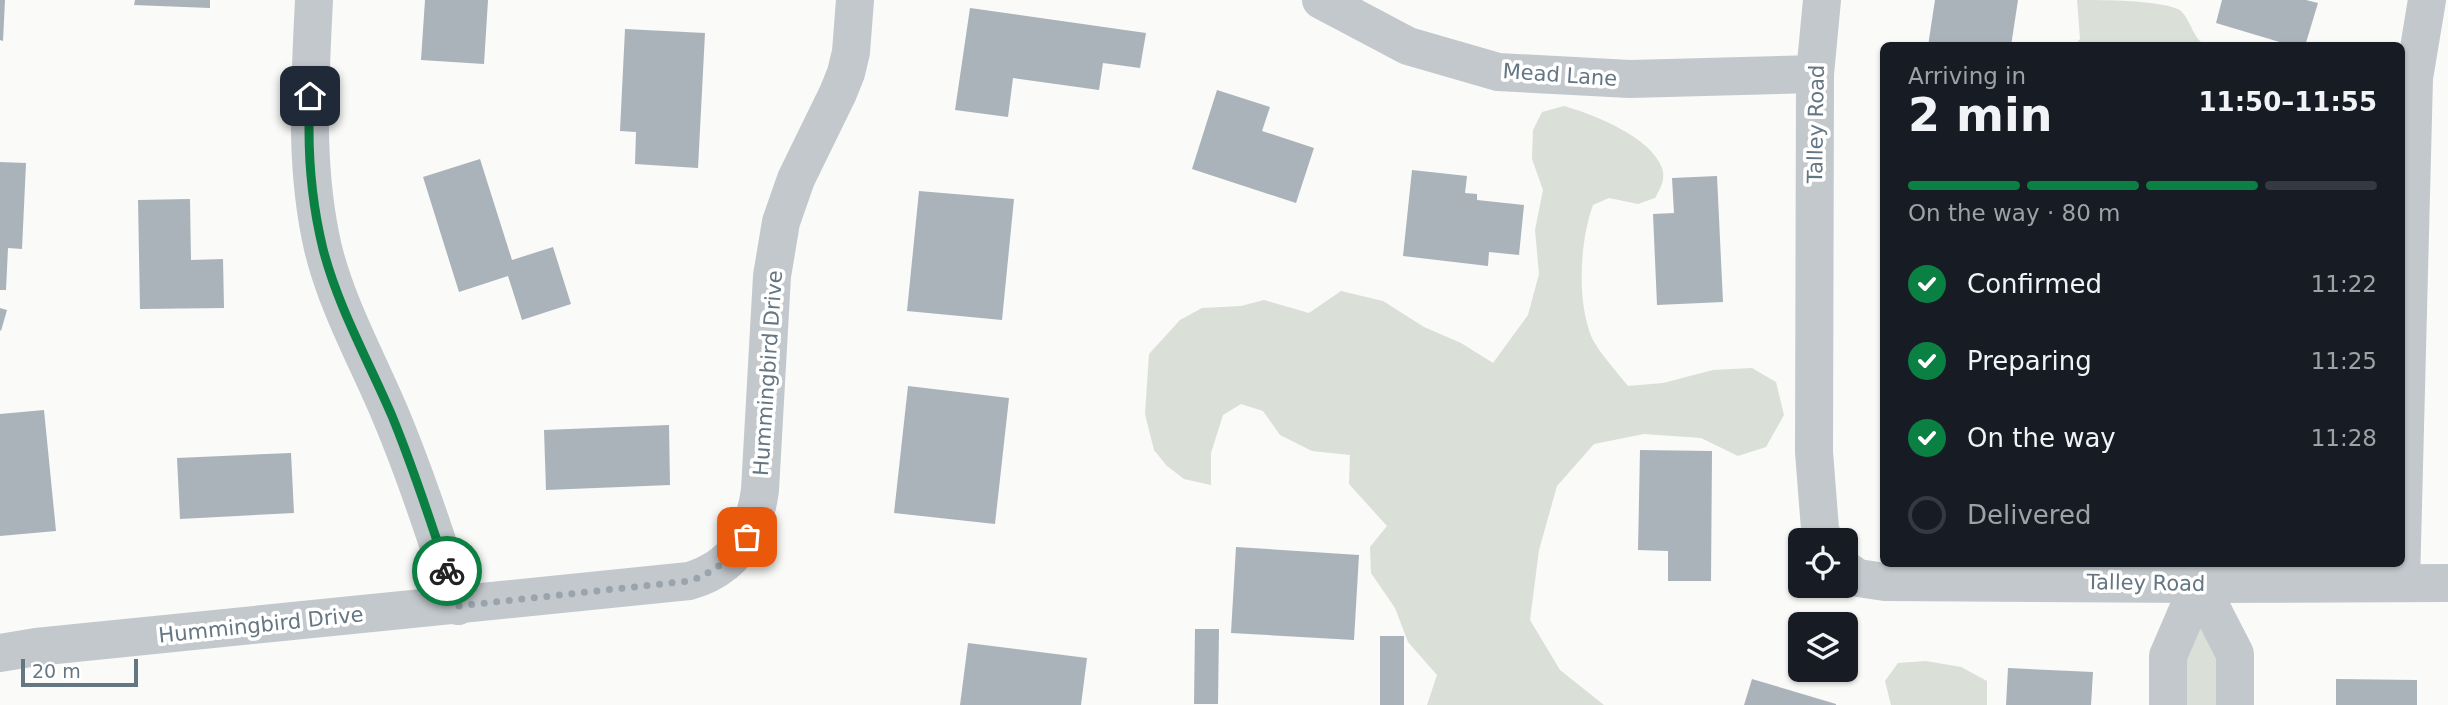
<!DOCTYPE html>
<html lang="en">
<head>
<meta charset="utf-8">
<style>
  body { margin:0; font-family:"DejaVu Sans",sans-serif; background:#242831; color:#f1f3f6; height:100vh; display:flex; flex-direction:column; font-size:26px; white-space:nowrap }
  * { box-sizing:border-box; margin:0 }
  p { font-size:23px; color:#9ea1a6 }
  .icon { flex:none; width:38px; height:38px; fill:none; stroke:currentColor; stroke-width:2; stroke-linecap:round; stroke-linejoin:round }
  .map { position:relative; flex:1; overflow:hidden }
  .sheet { position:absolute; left:1880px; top:42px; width:525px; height:525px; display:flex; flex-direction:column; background:#171b24; border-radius:10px; box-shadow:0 2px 5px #0004 }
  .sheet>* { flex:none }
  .buttons { position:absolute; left:1788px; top:528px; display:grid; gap:14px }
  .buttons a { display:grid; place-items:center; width:70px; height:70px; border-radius:10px; background:#171b24; box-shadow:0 2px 5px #0004; font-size:35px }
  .scale { position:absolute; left:21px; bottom:18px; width:117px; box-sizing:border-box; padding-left:7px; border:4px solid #657683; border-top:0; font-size:19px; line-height:24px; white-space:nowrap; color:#657683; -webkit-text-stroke:5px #fff; paint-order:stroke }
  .pin { position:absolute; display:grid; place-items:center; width:60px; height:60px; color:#fff; margin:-30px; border-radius:14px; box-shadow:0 4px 10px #0006 }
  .courier { position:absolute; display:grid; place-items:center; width:70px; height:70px; margin:-35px; border:5px solid #0b8043; border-radius:50%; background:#fff; color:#222; box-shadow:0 2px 9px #0007 }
  .overview em { font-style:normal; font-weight:800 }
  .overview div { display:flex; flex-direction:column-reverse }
  .overview { display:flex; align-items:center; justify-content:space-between; height:119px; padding:0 28px }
  h1 { font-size:46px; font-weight:800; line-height:52px }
  .bar { display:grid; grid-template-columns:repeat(4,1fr); gap:10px 7px; align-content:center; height:84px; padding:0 28px }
  .bar i { height:9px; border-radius:5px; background:#363941 }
  .bar .on { background:#0b8043 }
  .bar p { grid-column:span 4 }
  ol { padding:0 28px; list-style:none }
  li { display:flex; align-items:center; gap:21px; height:77px }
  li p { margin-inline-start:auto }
  li .icon { padding:7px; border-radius:50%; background:#0b8043; color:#fff; stroke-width:4 }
  li:last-child { color:#9ea1a6 }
  li i { width:38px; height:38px; border:4px solid #363941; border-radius:50% }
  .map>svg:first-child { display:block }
</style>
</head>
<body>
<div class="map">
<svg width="2448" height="705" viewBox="0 0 2448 705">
  <rect width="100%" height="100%" fill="#fafaf8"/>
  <g fill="#dadfd7">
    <path d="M2077,0C2103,0 2160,0 2180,10C2191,20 2192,37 2205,45H2075L2080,39Z"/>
    <path d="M1564,106C1593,114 1651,137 1662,168C1666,179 1660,189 1655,198L1638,204L1609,198L1593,205C1580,241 1577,297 1590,333C1594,347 1618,373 1628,386L1663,383L1713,370L1752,368L1776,382L1784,415L1766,447L1738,456L1701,438L1644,434L1594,444L1557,486L1539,550L1530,620L1560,670L1604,705H1427L1437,675L1408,642L1395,608L1371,573L1370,547L1387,526L1349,484L1350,455L1312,451L1280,435L1263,411L1241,404L1223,415L1211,453V485L1184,479L1167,466L1154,450L1145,414L1149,354L1180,320L1202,308L1241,306L1264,300L1309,313L1341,291L1383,301L1424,327L1461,343L1493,363L1528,315L1539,274L1535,230L1543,190L1532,159L1533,130L1542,112Z"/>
    <path d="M2199,584L2235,705H2168Z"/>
    <path d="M1926,661L1961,667L1987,681V705H1891L1885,681L1898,663Z"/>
  </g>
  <g fill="#aab3b9">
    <path d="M0,0H5L3,41L0,40Z"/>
    <path d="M135,0H210V8L134,5Z"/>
    <path d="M425,0H488L484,64L421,60Z"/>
    <path d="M1935,0H2018L2011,46H1928Z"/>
    <path d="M2222,0H2306L2318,3L2305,46H2293L2216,23Z"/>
    <path d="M970,8L1146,33L1140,68L1103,63L1099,90L1013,78L1008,117L955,110Z"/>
    <path d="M625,29L705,33L698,168L635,164L636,132L620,131Z"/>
    <path d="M1217,90L1270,107L1262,131L1314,148L1296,203L1192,169Z"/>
    <path d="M480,159L512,260L553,247L571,304L522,320L508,276L459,292L423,177Z"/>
    <path d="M0,162L26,163L22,249L8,248L6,290H0Z"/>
    <path d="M1412,170L1467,176L1465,193L1477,194V200L1524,205L1519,255L1489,252L1488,266L1403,256Z"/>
    <path d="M1717,176L1723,302L1657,305L1653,214L1674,213L1672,178Z"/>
    <path d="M919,191L1014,199L1002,320L907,311Z"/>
    <path d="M190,199L191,260L223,259L224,308L140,309L138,200Z"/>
    <path d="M0,308L7,310L1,331L0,330Z"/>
    <path d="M908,386L1009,398L995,524L894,513Z"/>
    <path d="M44,410L56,531L0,536V414Z"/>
    <path d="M669,425L670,485L546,490L544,430Z"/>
    <path d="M1640,450L1712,451L1711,581H1668V551L1638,550Z"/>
    <path d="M291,453L294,513L180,519L177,458Z"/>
    <path d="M1236,547L1359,555L1354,640L1231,633Z"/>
    <path d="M1195,629H1219L1218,704H1194Z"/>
    <rect x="1380" y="636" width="24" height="69"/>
    <path d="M968,643L1087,658L1081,705H960Z"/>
    <path d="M2008,668L2093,672L2091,705H2006Z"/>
    <path d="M1752,679L1836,704V705H1744Z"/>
    <path d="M2336,679L2417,680V705H2336Z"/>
  </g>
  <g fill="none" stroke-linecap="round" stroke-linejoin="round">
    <g stroke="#c3c8cc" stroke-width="38">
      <path d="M314,0C310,84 304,166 323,248C337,306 368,361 391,416C417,478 438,542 458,606"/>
      <path d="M1321,0L1408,46L1498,72L1630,79L1815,74"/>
      <path d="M1822,0L1815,74L1814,452L1820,529L1824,541"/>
      <path d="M1846,570L1858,578L1885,582L2199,584L2448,583"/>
      <path d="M2401,583L2414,78L2427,0"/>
      <path d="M0,653L36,647L689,581C734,568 754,535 760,490L772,276L781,222L796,179L838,93L846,73L851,52L855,0"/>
      <path d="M2168,705V656L2199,584L2235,654V705"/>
    </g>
  </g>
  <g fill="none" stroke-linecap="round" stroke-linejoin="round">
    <path stroke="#99a4ac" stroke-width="7" stroke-dasharray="0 12.6" d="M447,571L458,606L689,581C714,573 731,558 747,537"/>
    <path stroke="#0b8043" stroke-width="9" d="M310,96C307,147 311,200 323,249C338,307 369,362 392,416C413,467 430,519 447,571"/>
  </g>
  <g text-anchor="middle" stroke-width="7" stroke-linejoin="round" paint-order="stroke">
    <g font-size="21" fill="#657683" stroke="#fff">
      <text transform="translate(1560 75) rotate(4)" y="7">Mead Lane</text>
      <text transform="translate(1816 124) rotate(-89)" y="7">Talley Road</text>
      <text transform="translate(768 373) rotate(-86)" y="7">Hummingbird Drive</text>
      <text transform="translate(2146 583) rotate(1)" y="7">Talley Road</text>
      <text transform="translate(261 625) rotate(-6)" y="7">Hummingbird Drive</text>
    </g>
  </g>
</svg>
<div class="buttons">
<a><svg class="icon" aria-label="locate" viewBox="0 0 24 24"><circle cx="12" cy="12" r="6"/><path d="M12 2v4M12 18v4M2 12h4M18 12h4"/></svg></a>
<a><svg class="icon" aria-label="layers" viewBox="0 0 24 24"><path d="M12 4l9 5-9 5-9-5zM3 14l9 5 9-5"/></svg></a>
</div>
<div class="scale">20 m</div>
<div class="pin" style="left:747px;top:537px;background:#ea580c"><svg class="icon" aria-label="bag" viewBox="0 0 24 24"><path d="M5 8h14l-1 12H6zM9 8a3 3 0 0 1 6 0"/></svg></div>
<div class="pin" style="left:310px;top:96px;background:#1f2937"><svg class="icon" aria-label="home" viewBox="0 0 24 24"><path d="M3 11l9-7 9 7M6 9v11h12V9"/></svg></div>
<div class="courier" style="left:447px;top:571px"><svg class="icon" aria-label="bike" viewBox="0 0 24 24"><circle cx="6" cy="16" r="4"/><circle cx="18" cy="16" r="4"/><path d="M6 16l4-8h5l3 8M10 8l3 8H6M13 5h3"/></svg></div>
<section class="sheet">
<div class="overview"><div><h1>2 min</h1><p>Arriving in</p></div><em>11:50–11:55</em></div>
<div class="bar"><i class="on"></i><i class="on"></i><i class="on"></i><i></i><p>On the way · 80 m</p></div>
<ol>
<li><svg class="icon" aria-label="check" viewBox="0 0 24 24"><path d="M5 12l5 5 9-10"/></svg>Confirmed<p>11:22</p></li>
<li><svg class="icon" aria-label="check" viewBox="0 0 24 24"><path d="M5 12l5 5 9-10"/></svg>Preparing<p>11:25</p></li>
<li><svg class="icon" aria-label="check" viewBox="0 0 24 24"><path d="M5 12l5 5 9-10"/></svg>On the way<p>11:28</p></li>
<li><i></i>Delivered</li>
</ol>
</section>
</div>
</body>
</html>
